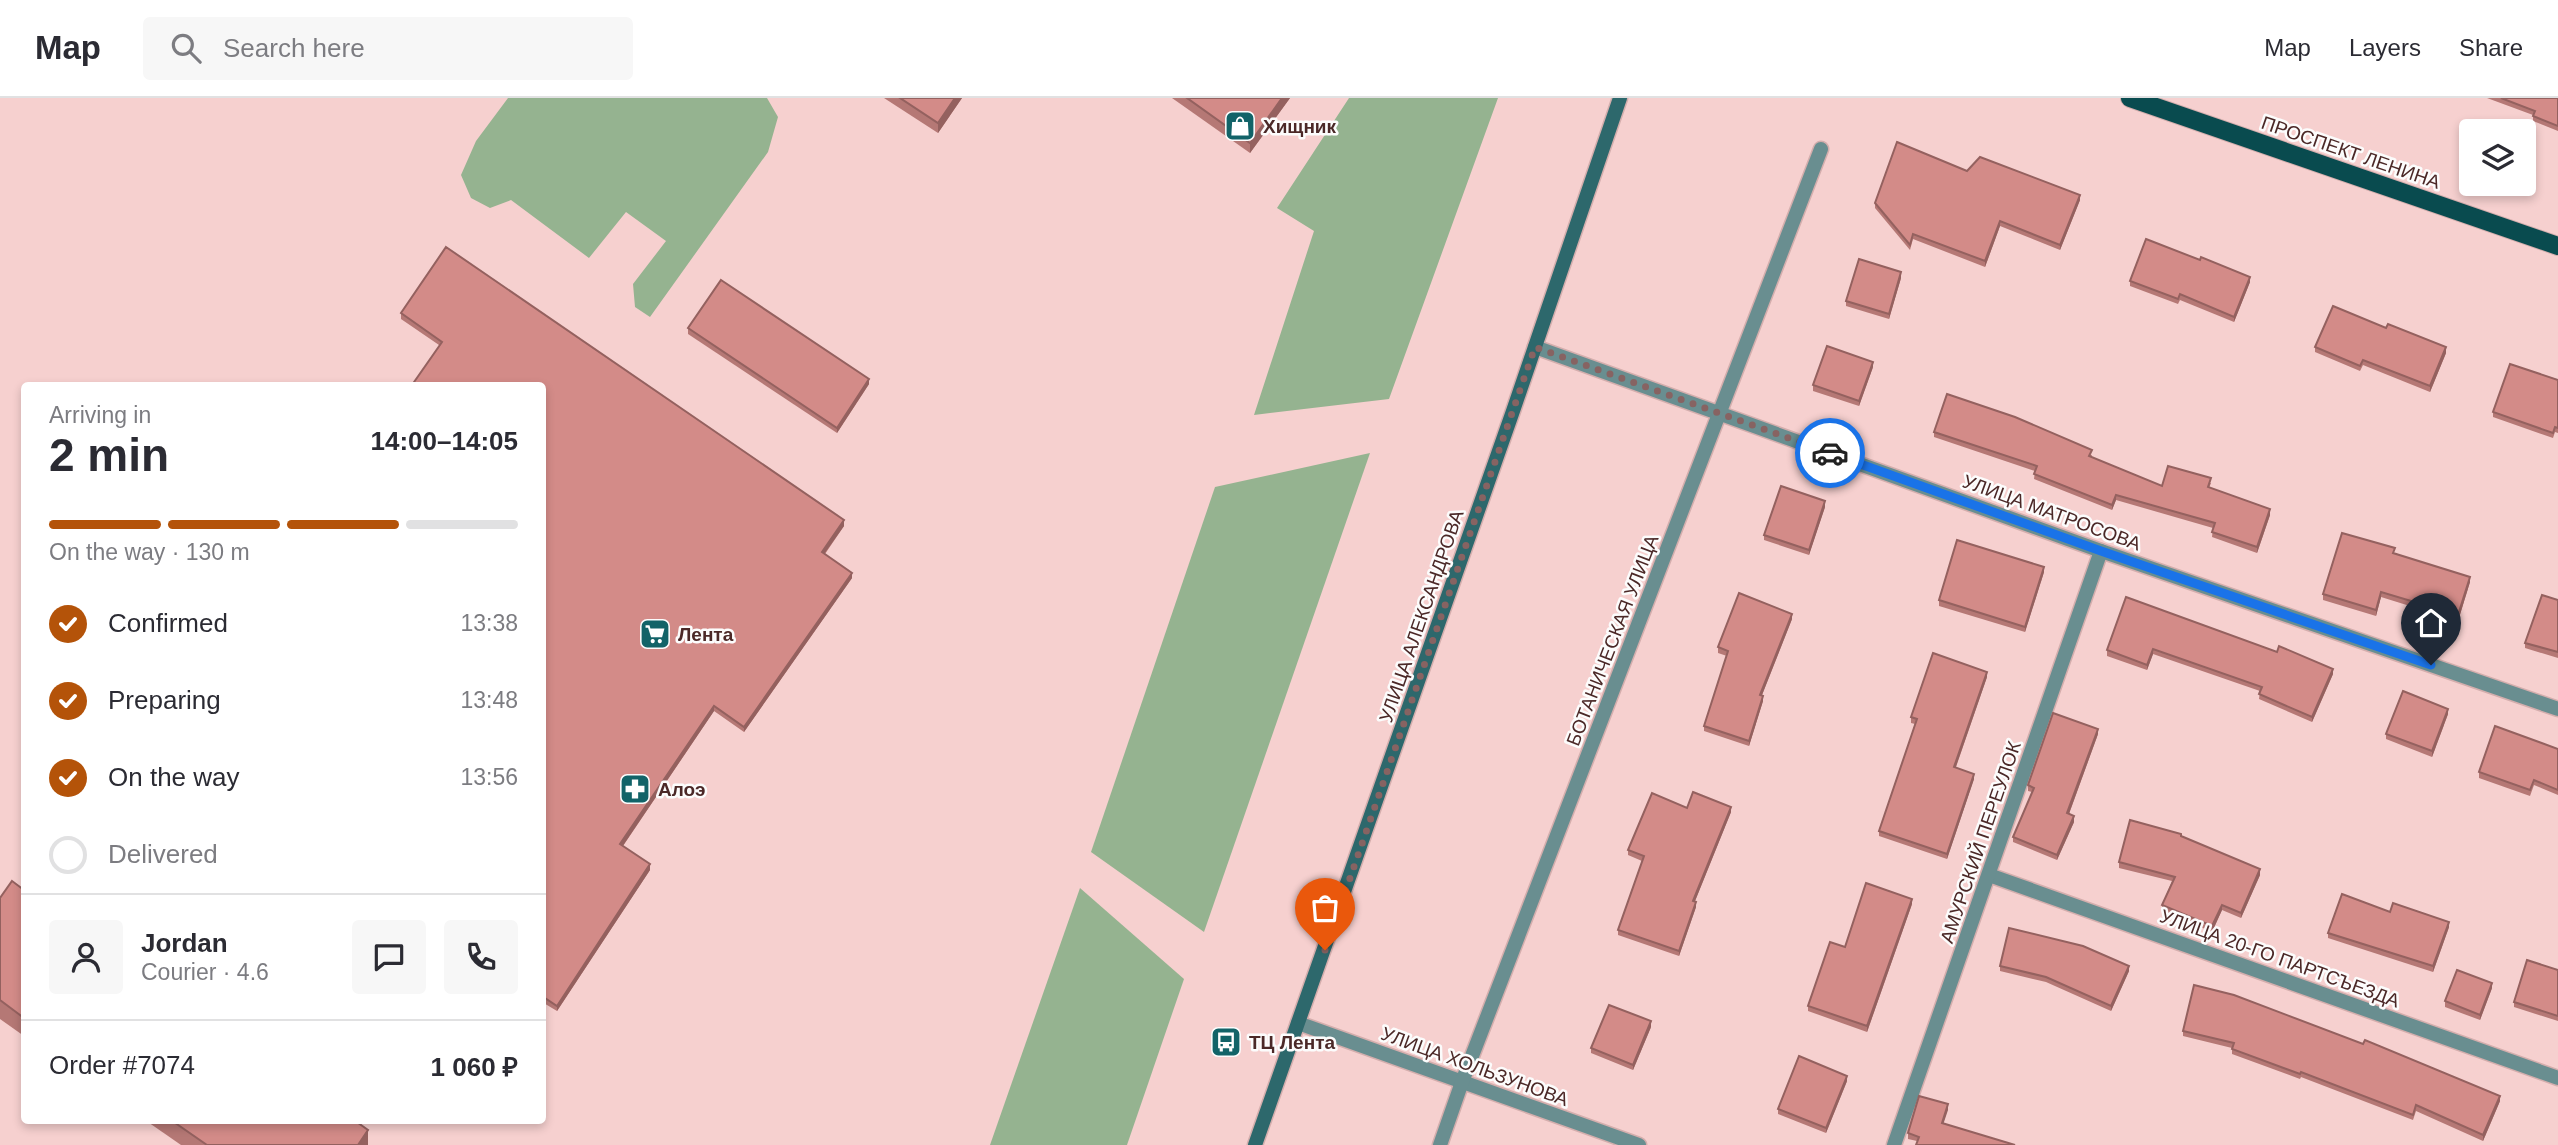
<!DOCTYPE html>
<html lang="en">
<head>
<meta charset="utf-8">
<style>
  body { margin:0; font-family:Arial,sans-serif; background:#f7f7f7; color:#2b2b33; height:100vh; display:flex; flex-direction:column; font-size:26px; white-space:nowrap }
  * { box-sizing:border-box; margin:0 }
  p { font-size:23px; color:#7c7c81 }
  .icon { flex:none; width:38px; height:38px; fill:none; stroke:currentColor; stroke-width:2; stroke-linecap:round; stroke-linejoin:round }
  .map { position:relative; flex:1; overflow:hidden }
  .side { position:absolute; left:21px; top:284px; width:525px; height:742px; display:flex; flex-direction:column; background:#fff; border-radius:7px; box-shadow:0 4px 10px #0003 }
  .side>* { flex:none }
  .tools { position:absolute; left:2459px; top:21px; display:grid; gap:14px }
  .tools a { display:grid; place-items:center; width:77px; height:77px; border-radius:7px; background:#fff; box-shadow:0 4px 10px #0003; font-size:35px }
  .pin { position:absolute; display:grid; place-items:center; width:60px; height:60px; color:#fff; margin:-72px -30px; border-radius:50% 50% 50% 0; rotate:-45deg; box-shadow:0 0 7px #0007 }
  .pin .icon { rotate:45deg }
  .courier { position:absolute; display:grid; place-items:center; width:70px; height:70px; margin:-35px; border:5px solid #1a73e8; border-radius:50%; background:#fff; color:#222; box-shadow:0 2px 9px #0007 }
  .headline em { font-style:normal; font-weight:600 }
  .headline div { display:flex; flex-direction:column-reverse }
  .headline { display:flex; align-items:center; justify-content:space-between; height:119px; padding:0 28px }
  h1 { font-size:46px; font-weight:600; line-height:52px }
  .bar { display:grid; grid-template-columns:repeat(4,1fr); gap:10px 7px; align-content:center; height:84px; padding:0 28px }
  .bar i { height:9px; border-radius:5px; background:#e1e1e2 }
  .bar .selected { background:#b45309 }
  .bar p { grid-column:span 4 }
  .line { display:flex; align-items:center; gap:18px; padding:0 28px; border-top:2px solid #e1e1e2 }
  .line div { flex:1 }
  .round { display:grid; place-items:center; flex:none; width:74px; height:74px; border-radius:7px; background:#f7f7f7 }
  ol { padding:0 28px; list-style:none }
  li { display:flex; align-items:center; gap:21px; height:77px }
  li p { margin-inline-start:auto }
  li .icon { padding:7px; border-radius:50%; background:#b45309; color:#fff; stroke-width:4 }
  li:last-child { color:#7c7c81 }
  li i { width:38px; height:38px; border:4px solid #e1e1e2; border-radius:50% }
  header { display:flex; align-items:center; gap:42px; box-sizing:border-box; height:98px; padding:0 35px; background:#fff; border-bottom:2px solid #e1e1e2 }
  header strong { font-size:33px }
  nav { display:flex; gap:38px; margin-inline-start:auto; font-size:24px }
  .search { width:490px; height:63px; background:#f7f7f7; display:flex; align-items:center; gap:18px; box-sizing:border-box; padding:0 24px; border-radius:7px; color:#7c7c81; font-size:26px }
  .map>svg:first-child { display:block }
</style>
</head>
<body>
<header>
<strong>Map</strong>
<div class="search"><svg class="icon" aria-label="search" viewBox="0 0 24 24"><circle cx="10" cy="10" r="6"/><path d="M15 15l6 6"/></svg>Search here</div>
<nav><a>Map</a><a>Layers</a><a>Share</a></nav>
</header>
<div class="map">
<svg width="2558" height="1047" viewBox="0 0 2558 1047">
  <rect width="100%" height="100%" fill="#f6d0cf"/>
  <g fill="#95b390">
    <path d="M508,0H767L778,19L768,54L650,219L635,209L633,186L666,143L626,114L589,160L511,102L490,110L471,100L461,77L476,43Z"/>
    <path d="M1349,0H1498L1389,301L1254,317L1314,133L1277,110Z"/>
    <path d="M1370,355L1204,834L1091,754L1215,389Z"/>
    <path d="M1080,790L1184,881L1127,1047H990Z"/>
  </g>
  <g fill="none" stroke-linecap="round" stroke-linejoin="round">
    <g stroke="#d4aead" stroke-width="17">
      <g id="minor">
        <path d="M1535,249L2101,453L2558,611"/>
        <path d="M1989,777L2558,980"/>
        <path d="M1298,925L1639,1047"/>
        <path d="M1440,1047L1462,984L1821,51"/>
        <path d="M1894,1047L2101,453"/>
      </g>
    </g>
    <g stroke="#d4aead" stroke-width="17">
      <path id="secondary" d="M1255,1047L1513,313L1620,0"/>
    </g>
    <g stroke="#d4aead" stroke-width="20">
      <path id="primary" d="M2130,0L2558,148"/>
    </g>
    <use href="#minor" stroke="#698e90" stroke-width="14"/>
    <use href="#secondary" stroke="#2d686c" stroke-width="14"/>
    <use href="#primary" stroke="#094b4f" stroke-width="18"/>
  </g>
  <g fill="#b57875">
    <path d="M884,0H962L938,35Z"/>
    <path d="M1172,0H1290L1250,55Z"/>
    <path d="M2487,0H2558V33L2533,23V17Z"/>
    <path d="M1967,73L2080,102L2060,152L2000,128L1985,169L1913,141L1910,152L1875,110V105Z"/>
    <path d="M2200,162L2250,184L2234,224L2180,202L2178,206L2130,188V183Z"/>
    <path d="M1901,180L1889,221L1846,208V203Z"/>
    <path d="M401,215L844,428L825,456L852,480L744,634L714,613L623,748L650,772L557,913L542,904V287L439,247L401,221Z"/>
    <path d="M688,230L869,286L837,335L688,236Z"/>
    <path d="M2315,249L2446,255L2430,294L2363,267L2360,273L2315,254Z"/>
    <path d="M1873,269L1859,308L1813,293V287Z"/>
    <path d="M2558,282V335L2555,334L2553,340L2493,319V314Z"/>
    <path d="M1934,334L2092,357L2091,359L2162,388L2211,385L2209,390L2270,417L2257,455L2212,439L2213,430L2116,402L2112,412L2034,381L2035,373L1934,339Z"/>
    <path d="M1825,409L1809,457L1764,442V437Z"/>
    <path d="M2395,456L2470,484L2458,523L2381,499L2376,518L2323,502V496Z"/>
    <path d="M2044,474L2025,534L1939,508V502Z"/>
    <path d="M2126,499L2333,576L2312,624L2259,601L2260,593L2153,556L2147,572L2107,558V552Z"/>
    <path d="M2558,502V560L2525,550V545Z"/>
    <path d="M1792,521L1762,597L1763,603L1749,648L1704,633V628L1727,558L1718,555V549Z"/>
    <path d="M1987,579L1956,669L1974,681L1947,761L1879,738V733L1915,626L1911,625V619Z"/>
    <path d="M2448,616L2432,659L2386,641V636Z"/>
    <path d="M2098,636L2069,716L2074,724L2057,762L2013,744V739L2032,694L2028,693V687Z"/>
    <path d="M2558,651V697L2534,687L2530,698L2479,680V674Z"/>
    <path d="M1687,710L1731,714L1695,803L1696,809L1679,858L1618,837V832L1642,763L1628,757V752Z"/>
    <path d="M2181,738L2260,777L2241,820L2222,812L2212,834L2162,812V807L2172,783L2119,770V764Z"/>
    <path d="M24,792V938L0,921V800Z"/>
    <path d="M1912,806L1867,934L1808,913V908L1845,849Z"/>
    <path d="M2390,814L2449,829L2433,874L2328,840V835Z"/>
    <path d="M2000,868L2129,873L2111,913L2046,884L2000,873Z"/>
    <path d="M2558,872V923L2514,909V904Z"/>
    <path d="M2492,890L2480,922L2445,909V903Z"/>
    <path d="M1651,929L1633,972L1591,955V950Z"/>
    <path d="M2183,933L2500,1003L2483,1043L2416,1013L2413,1022L2301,979L2300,981L2232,956V950L2183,938Z"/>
    <path d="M1847,983L1826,1035L1778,1016V1011Z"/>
    <path d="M1948,1012L1917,1043L1908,1041V1035Z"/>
    <path d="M145,1022H354L368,1047H181Z"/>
  </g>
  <g fill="#94615f">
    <path d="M955,0H962L938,35V25Z"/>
    <path d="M1282,0H1290L1250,55V45Z"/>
    <path d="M2080,97V102L2060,152V147Z"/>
    <path d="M2000,123V128L1985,169V163Z"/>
    <path d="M1901,174V180L1889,221V216Z"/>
    <path d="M2250,179V184L2234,224V219Z"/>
    <path d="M2446,249V255L2430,294V288Z"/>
    <path d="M1873,264V269L1859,308V303Z"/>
    <path d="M869,281V286L837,335V330Z"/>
    <path d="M2116,397V402L2112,412V407Z"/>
    <path d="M1825,403V409L1809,457V452Z"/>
    <path d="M2270,411V417L2257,455V449Z"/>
    <path d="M844,422V428L822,459V454Z"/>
    <path d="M2044,469V474L2025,534V529Z"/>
    <path d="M852,475V480L744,634V629Z"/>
    <path d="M2470,479V484L2458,523V517Z"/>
    <path d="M2381,494V499L2376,518V512Z"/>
    <path d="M1792,516V521L1760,602V597Z"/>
    <path d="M2153,551V556L2147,572V567Z"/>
    <path d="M2333,571V576L2312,624V619Z"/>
    <path d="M1987,574V579L1954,674V669Z"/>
    <path d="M1763,598V603L1749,648V643Z"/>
    <path d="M714,608V613L620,752V746Z"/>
    <path d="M2448,611V616L2432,659V653Z"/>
    <path d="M2098,631V636L2067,721V715Z"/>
    <path d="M1974,676V681L1947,761V756Z"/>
    <path d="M1731,709V714L1693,808V803Z"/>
    <path d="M2074,718V724L2057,762V757Z"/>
    <path d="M650,766V772L557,913V908Z"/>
    <path d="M2260,771V777L2241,820V815Z"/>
    <path d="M1912,801V806L1867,934V928Z"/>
    <path d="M1696,804V809L1679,858V853Z"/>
    <path d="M2222,807V812L2212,834V828Z"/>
    <path d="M2449,824V829L2433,874V868Z"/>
    <path d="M2129,868V873L2111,913V908Z"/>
    <path d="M2492,885V890L2480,922V917Z"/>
    <path d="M1651,923V929L1633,972V967Z"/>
    <path d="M1847,978V983L1826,1035V1030Z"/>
    <path d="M2500,998V1003L2483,1043V1037Z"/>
    <path d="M1948,1006V1012L1942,1030V1025Z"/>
    <path d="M368,1032V1047H358Z"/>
  </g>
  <g fill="#d38b88" stroke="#94615f" stroke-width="2">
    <path d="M900,0H955L938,25Z"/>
    <path d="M1187,0H1282L1250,45Z"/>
    <path d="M2501,0H2558V28L2533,18L2535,13Z"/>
    <path d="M1897,44L1967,73L1980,59L2080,97L2060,147L2000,123L1985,163L1913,136L1910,147L1875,105Z"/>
    <path d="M2146,141L2200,162L2201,159L2250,179L2234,219L2180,196L2178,201L2130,183Z"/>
    <path d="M446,149L844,422L822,454L852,475L744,629L714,608L620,746L650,766L557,908L542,898V287H412L442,244L401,215Z"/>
    <path d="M1859,161L1901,174L1889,216L1846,203Z"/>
    <path d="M721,182L869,281L837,330L688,230Z"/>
    <path d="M2333,208L2386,230L2388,226L2446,249L2430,288L2363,262L2360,268L2315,249Z"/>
    <path d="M1827,248L1873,264L1859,303L1813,287Z"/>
    <path d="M2510,266L2558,282V330L2555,329L2553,335L2493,314Z"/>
    <path d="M1947,296L2015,319L2092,352L2089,358L2162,388L2168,368L2211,380L2208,389L2270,411L2257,449L2212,434L2215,425L2116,397L2112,407L2034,376L2037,368L1934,334Z"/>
    <path d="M1781,388L1825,403L1809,452L1764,437Z"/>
    <path d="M2342,435L2395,450L2393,455L2470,479L2458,517L2381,494L2376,512L2323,496Z"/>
    <path d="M1957,442L2044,469L2025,529L1939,502Z"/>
    <path d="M1739,495L1792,516L1760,597L1763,598L1749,643L1704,628L1728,553L1718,549Z"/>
    <path d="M2542,497L2558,502V554L2525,545Z"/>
    <path d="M2126,499L2277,554L2279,548L2333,571L2312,619L2259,596L2262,589L2153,551L2147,567L2107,552Z"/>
    <path d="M1933,555L1987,574L1954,669L1974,676L1947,756L1879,733L1917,621L1911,619Z"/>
    <path d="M2403,593L2448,611L2432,653L2386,636Z"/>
    <path d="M2053,615L2098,631L2067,715L2074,718L2057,757L2013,739L2034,690L2028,687Z"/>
    <path d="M2495,628L2558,651V692L2534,682L2530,692L2479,674Z"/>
    <path d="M1693,694L1731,709L1693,803L1696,804L1679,853L1618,832L1644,758L1628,752L1652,695L1687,710Z"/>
    <path d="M2130,722L2181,736V738L2260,771L2241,815L2222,807L2212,828L2162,807L2175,779L2119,764Z"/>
    <path d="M12,783L24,792V920L0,902V800Z"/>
    <path d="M1866,785L1912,801L1867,928L1808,908L1830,844L1845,849Z"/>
    <path d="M2342,796L2390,814L2393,805L2449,824L2433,868L2328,835Z"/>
    <path d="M2009,830L2083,848L2129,868L2111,908L2046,879L2000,868Z"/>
    <path d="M2527,862L2558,872V918L2514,904Z"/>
    <path d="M2457,872L2492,885L2480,917L2445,903Z"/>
    <path d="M2194,887L2234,897L2363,946L2365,942L2500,998L2483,1037L2416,1007L2413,1017L2301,974L2300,976L2232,951L2234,945L2183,933Z"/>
    <path d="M1609,907L1651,923L1633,967L1591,950Z"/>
    <path d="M1799,958L1847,978L1826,1030L1778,1011Z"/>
    <path d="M1919,998L1948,1006L1942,1025L2015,1047H1916L1919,1039L1908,1035Z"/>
    <path d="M171,1022H354L368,1032L358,1047H207Z"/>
  </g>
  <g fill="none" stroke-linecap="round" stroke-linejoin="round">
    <path stroke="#876362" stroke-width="7" stroke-dasharray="0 12.6" d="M1325,852L1535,249L1830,355"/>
    <path stroke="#1a73e8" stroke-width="9" d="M1830,355L2101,453L2431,567"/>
  </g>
  <defs>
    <g id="shop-square" transform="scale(1.575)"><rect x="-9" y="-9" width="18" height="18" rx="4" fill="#126368" stroke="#fcfcfc"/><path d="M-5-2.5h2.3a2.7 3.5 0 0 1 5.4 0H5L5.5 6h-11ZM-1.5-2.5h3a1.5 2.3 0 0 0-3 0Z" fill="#fff"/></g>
    <g id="supermarket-square" transform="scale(1.575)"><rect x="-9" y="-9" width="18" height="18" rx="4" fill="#126368" stroke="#fcfcfc"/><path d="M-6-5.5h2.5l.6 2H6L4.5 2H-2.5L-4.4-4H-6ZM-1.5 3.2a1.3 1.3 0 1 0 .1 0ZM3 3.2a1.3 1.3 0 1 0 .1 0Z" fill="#fff"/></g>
    <g id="pharmacy-square" transform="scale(1.575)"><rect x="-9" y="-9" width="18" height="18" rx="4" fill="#126368" stroke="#fcfcfc"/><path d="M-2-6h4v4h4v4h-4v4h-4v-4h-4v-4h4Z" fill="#fff"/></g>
    <g id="bus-square" transform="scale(1.575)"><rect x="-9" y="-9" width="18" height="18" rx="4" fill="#126368" stroke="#fcfcfc"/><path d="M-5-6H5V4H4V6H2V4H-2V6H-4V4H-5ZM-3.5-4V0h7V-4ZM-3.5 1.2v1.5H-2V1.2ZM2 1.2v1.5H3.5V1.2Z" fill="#fff"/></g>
  </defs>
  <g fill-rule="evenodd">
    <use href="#shop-square" x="1240" y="28"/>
    <use href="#supermarket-square" x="655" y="536"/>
    <use href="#pharmacy-square" x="635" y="691"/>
    <use href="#bus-square" x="1226" y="944"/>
  </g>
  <g text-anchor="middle" stroke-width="5" stroke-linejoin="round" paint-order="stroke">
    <g font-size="19" font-weight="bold" fill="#4b2827" stroke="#fcfcfc" text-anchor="start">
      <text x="1263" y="35">Хищник</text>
      <text x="678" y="543">Лента</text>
      <text x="658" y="698">Алоэ</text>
      <text x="1249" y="951">ТЦ Лента</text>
    </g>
    <g font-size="19" fill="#4b2827" stroke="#fcfcfc">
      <text transform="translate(2351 54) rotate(19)" y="7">ПРОСПЕКТ ЛЕНИНА</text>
      <text transform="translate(2052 414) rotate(20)" y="7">УЛИЦА МАТРОСОВА</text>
      <text transform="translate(1421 518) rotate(-71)" y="7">УЛИЦА АЛЕКСАНДРОВА</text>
      <text transform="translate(1612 542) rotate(-69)" y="7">БОТАНИЧЕСКАЯ УЛИЦА</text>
      <text transform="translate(1980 744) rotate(-71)" y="7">АМУРСКИЙ ПЕРЕУЛОК</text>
      <text transform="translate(2280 860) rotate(20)" y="7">УЛИЦА 20-ГО ПАРТСЪЕЗДА</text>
      <text transform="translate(1475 968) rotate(20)" y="7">УЛИЦА ХОЛЬЗУНОВА</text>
    </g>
  </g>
</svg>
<div class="tools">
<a><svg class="icon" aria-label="layers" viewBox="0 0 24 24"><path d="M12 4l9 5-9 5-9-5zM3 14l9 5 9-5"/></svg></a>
</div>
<div class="pin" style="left:1325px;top:852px;background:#ea580c"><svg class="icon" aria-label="bag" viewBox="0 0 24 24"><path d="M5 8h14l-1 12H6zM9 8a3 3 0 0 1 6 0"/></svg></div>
<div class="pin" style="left:2431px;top:567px;background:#1f2937"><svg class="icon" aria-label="home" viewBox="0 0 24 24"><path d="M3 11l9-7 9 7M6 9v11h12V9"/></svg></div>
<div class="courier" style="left:1830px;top:355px"><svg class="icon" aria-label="car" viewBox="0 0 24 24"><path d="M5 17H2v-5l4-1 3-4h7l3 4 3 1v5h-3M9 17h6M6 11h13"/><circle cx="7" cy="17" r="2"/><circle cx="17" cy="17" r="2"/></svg></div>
<section class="side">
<div class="headline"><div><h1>2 min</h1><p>Arriving in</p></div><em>14:00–14:05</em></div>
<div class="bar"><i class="selected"></i><i class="selected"></i><i class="selected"></i><i></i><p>On the way · 130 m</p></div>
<ol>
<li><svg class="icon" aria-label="check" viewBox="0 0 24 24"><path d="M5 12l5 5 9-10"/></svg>Confirmed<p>13:38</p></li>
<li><svg class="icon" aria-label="check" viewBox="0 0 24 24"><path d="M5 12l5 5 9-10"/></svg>Preparing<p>13:48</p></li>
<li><svg class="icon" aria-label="check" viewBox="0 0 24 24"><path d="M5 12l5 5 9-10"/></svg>On the way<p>13:56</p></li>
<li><i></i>Delivered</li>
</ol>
<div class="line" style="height:126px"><a class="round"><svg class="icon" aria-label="person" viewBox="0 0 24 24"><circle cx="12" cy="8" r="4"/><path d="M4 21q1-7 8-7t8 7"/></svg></a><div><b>Jordan</b><p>Courier · 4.6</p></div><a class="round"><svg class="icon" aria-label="chat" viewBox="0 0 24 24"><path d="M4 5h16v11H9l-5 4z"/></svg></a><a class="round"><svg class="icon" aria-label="phone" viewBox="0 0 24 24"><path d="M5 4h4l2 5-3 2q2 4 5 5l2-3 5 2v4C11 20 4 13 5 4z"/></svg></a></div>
<div class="line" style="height:91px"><div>Order #7074</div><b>1 060 ₽</b></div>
</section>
</div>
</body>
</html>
